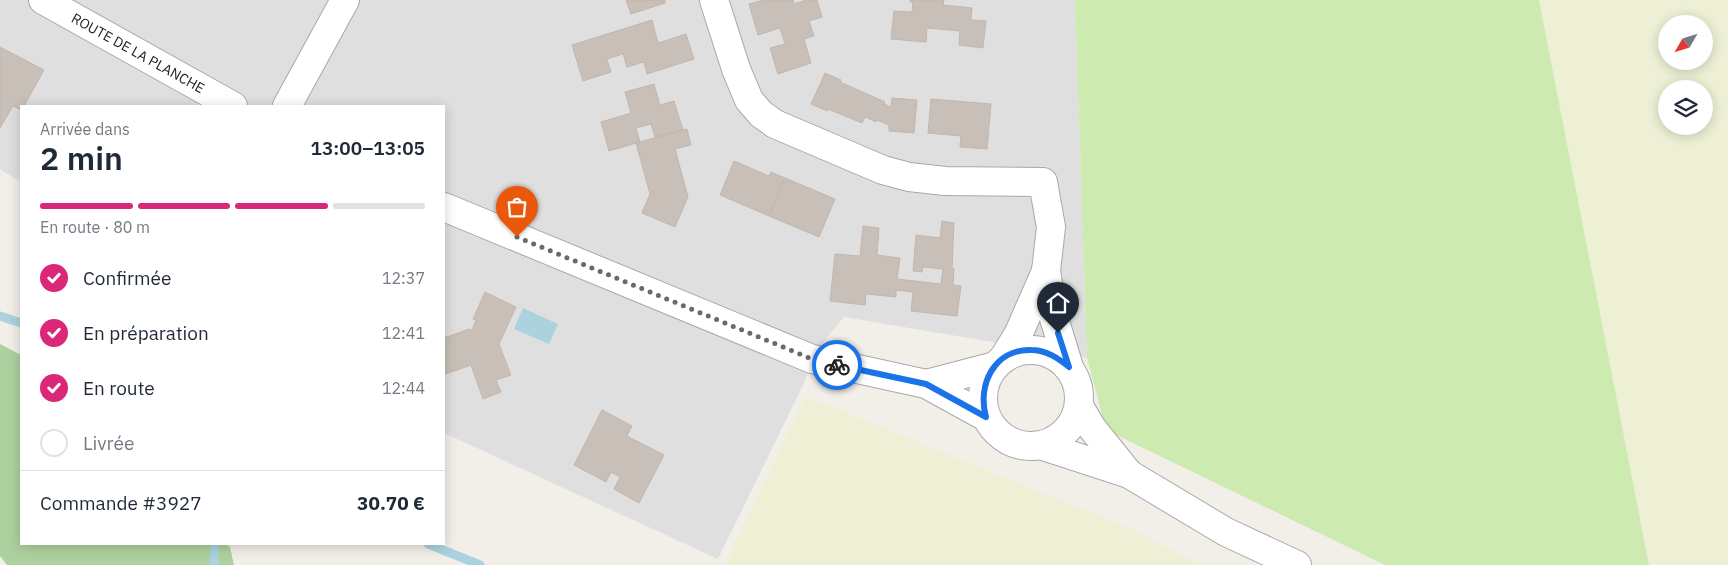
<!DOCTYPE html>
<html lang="fr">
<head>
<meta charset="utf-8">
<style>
  body { margin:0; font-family:"IBM Plex Sans",sans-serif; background:#f6f6f7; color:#1f2937; height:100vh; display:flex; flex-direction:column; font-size:19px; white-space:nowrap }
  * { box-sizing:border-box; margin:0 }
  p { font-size:16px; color:#747a83 }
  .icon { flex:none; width:28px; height:28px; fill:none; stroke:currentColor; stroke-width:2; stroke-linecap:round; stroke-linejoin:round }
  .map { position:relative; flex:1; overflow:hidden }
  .drawer { position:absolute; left:20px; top:105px; width:425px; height:440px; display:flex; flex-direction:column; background:#fff; border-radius:0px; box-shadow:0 2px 12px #0003 }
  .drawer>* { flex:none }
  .needle { width:32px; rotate:231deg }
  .controls { position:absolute; left:1658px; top:15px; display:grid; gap:10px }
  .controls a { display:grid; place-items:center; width:55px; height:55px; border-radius:50%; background:#fff; box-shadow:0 2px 12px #0003; font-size:25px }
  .pin { position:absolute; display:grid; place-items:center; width:42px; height:42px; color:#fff; margin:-51px -21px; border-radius:50% 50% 50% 0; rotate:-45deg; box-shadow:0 0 5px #0007 }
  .pin .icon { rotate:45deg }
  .courier { position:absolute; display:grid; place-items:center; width:50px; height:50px; margin:-25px; border:4px solid #1a73e8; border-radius:50%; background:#fff; color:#222; box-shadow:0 1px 6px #0007 }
  .summary em { font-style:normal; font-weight:600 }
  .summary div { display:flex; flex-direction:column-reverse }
  .summary { display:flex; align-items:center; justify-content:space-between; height:85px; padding:0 20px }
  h1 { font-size:32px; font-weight:600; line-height:38px }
  .bar { display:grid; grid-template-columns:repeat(4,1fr); gap:8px 5px; align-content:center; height:60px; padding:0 20px }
  .bar i { height:6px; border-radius:4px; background:#e0e1e3 }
  .bar .current { background:#db2777 }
  .bar p { grid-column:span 4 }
  .line { display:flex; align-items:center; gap:12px; padding:0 20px; border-top:1px solid #e0e1e3 }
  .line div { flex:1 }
  ol { padding:0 20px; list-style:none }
  li { display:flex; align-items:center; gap:15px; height:55px }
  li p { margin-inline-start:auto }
  li .icon { padding:5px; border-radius:50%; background:#db2777; color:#fff; stroke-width:4 }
  li:last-child { color:#747a83 }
  li i { width:28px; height:28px; border:2px solid #e0e1e3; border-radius:50% }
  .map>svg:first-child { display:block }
</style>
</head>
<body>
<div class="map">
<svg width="1728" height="565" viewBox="0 0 1728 565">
  <rect width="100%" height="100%" fill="#f2efe9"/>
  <path fill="#e0dfdf" d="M0,0H1075L1087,358L844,317L816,351L804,383L718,559L444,433V106H21V182L0,169Z"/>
  <g fill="#eef0d5" fill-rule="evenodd">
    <path d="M1539,0H1728V565H1649ZM1666,24H1704V61H1666ZM1666,89H1704V126H1666Z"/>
    <path d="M805,396L1136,531L1201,565H725Z"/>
  </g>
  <path fill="#cdebb0" d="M1075,0H1539L1649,565H1385L1106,430L1087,358Z"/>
  <path fill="#add19e" d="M0,344L21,355V544H226L230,547L234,565H7L0,556Z"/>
  <path fill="#aad3df" d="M523,308L558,324L549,344L514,329Z"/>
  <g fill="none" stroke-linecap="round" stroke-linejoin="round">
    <g stroke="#aad3df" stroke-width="9">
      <path d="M0,316L21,323"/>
      <path d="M428,544L480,565"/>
      <path d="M214,565L215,544"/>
    </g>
  </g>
  <g fill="#c7bfb8" stroke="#c4b6ab">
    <path d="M626,0H665V3L631,14Z"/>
    <path d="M763,0H793L794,4L806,0H817L822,17L809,21L814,36L804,39L811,63L778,74L770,48L785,44L780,28L758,35L749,4Z"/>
    <path d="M910,0H944L943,5L972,8L971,20L986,21L983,48L959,45L960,31L927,28L926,42L891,39L894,11L912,12L913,2H910Z"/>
    <path d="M652,20L658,43L686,34L694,59L647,74L644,62L627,67L623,54L607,59L611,72L583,81L572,45Z"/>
    <path d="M0,47L44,70L24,106H21V110L13,106L0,128Z"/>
    <path d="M825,73L841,80L840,82L885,102L884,104L891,107L892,98L917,100L914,133L889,131V125L877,120L876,122L865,117L862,123L828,109L827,111L811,104Z"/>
    <path d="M654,84L660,105L674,101L683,130L655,137L651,124L636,128L640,142L609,151L601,122L631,113L625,92Z"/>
    <path d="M931,99L991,104L987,149L960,147L961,136L928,133Z"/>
    <path d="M687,129L691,145L675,149L688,197L675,227L642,213L650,194L636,143Z"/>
    <path d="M734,161L769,176L771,172L785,178L769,216L720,195Z"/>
    <path d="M785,178L835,199L819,237L769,216Z"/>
    <path d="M942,221L954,223L952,268L954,269L953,285L961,286L957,316L911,311L913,292L896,290V297L866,294L865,305L830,301L835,254L860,256L863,226L879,228L877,255L900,258L897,279L941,284L943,269L923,267L922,272L913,271L916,235L940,238Z"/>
    <path d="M485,292L516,307L499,344L511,375L496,380L501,392L483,399L471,365L446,374L444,367V338L469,329L472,330L476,320L473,319Z"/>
    <path d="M602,410L632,426L627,436L664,455L639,503L614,489L620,477L611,472L606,482L574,465Z"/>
  </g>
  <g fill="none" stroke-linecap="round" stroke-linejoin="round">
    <g stroke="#a9a9a9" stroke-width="30">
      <g id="minor">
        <path d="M714,0L736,69L749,100L761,114L775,124L883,170L909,177L945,181L1043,182L1051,227L1046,271L1053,315L1069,367"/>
        <path d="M287,106L345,0"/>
        <path d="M1003,359L1018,335L1046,271"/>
      </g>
    </g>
    <g stroke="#a9a9a9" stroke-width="30">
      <g id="tertiary">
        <path d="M43,0L233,106"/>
        <path d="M444,207L812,359L926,384L986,417"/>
        <circle cx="1031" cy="398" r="48"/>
        <path d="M926,384L995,366"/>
        <path d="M1079,406L1092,428L1129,474"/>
        <path d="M1043,446L1129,474L1226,532L1297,565"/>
      </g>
    </g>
    <use href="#minor" stroke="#fff" stroke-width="28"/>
    <use href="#tertiary" stroke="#fff" stroke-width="28"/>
  </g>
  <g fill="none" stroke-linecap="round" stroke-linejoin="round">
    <path stroke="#6b6a68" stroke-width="5" stroke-dasharray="0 9" d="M517,237L812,359L837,365"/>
    <path stroke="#1a73e8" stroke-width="6" d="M837,365L926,384L986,417C977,385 994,349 1031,350C1046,350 1058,358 1069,367L1058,333"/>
  </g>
  <g text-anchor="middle" stroke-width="4" stroke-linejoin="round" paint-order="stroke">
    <g font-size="14" fill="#222" stroke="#fff">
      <text transform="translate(138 53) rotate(29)" y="5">ROUTE DE LA PLANCHE</text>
    </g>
  </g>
</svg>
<div class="controls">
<a><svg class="needle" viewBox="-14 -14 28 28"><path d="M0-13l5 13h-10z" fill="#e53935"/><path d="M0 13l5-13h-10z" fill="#747a83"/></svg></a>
<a><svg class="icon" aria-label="layers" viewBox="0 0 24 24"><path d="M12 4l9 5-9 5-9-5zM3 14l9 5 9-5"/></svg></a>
</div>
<div class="pin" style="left:517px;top:237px;background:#ea580c"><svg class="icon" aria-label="bag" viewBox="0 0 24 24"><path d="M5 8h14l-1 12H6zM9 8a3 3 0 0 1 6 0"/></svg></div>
<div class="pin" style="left:1058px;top:333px;background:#1f2937"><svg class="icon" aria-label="home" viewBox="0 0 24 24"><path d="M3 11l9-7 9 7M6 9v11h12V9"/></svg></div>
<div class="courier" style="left:837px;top:365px"><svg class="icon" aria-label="bike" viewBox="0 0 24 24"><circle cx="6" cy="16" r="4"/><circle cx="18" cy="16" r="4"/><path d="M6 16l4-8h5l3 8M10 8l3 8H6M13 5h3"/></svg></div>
<section class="drawer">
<div class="summary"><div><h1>2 min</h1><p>Arrivée dans</p></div><em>13:00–13:05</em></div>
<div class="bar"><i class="current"></i><i class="current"></i><i class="current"></i><i></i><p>En route · 80 m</p></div>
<ol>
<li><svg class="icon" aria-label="check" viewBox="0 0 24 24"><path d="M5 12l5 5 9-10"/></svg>Confirmée<p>12:37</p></li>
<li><svg class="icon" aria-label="check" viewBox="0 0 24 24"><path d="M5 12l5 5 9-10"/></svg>En préparation<p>12:41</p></li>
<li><svg class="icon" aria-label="check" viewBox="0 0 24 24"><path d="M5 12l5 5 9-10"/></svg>En route<p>12:44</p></li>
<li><i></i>Livrée</li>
</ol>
<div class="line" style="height:65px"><div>Commande #3927</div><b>30.70 €</b></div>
</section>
</div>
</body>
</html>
